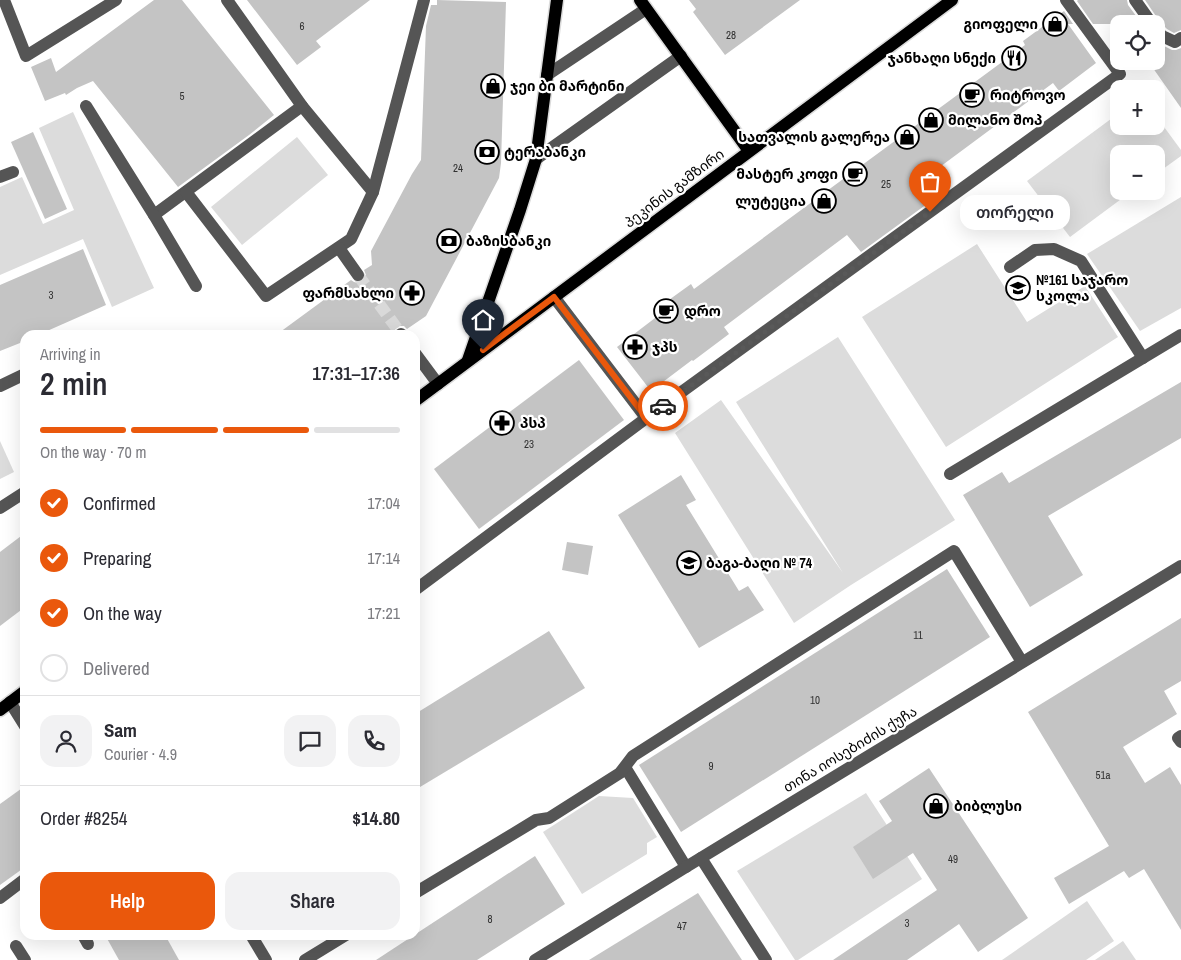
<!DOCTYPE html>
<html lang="en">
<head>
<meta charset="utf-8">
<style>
  body { margin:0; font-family:"Archivo Narrow","Noto Sans Georgian",sans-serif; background:#f2f2f3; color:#2b2b33; height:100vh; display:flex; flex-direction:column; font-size:19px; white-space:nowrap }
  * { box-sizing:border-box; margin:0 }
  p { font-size:16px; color:#7c7c81 }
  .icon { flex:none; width:28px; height:28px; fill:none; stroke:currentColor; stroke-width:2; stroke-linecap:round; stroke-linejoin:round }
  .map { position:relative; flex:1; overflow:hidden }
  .drawer { position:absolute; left:20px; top:330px; width:400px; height:610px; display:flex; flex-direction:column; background:#fff; border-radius:15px; box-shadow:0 5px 20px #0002 }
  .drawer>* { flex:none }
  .buttons { position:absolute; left:1110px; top:15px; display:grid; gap:10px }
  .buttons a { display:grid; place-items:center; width:55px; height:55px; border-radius:10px; background:#fff; box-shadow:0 5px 20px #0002; font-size:25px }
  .pin { position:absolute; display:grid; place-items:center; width:42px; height:42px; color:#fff; margin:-51px -21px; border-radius:50% 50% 50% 0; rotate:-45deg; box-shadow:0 0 5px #0007 }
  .pin .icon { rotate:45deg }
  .courier { position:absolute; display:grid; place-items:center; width:50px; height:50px; margin:-25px; border:4px solid #ea580c; border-radius:50%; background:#fff; color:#222; box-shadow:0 1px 6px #0007 }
  .bubble { position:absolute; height:35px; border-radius:15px; background:#fff; box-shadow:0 5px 20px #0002; font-size:16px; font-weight:600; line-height:35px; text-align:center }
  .headline em { font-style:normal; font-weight:600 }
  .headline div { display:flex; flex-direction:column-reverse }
  .headline { display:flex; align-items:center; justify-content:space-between; height:85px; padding:0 20px }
  h1 { font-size:32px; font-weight:600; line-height:38px }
  .bar { display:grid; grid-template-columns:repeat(4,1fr); gap:8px 5px; align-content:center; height:60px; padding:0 20px }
  .bar i { height:6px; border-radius:4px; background:#e1e1e2 }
  .bar .current { background:#ea580c }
  .bar p { grid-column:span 4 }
  .line { display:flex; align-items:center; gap:12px; padding:0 20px; border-top:1px solid #e1e1e2 }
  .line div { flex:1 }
  .round { display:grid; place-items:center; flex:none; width:52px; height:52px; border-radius:15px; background:#f2f2f3 }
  ol { padding:0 20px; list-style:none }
  li { display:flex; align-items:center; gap:15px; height:55px }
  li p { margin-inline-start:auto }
  li .icon { padding:5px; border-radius:50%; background:#ea580c; color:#fff; stroke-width:4 }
  li:last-child { color:#7c7c81 }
  li i { width:28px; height:28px; border:2px solid #e1e1e2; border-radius:50% }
  .primary-button { display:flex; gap:10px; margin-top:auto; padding:10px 20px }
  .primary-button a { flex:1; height:58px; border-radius:15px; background:#ea580c; color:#fff; font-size:20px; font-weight:600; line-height:58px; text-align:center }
  .primary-button a+a { background:#f2f2f3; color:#2b2b33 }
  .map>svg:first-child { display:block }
</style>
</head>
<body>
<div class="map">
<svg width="1181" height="960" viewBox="0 0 1181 960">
  <rect width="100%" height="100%" fill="#fff"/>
  <g fill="#dcdcdc">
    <path d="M73,112L154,288L112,307L83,239L0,275V187L22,177L43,224L74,210L39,128Z"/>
    <path d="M1119,113V126H1156V116L1181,150V156L1156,174V154H1119V191H1132L1070,237L1027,181Z"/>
    <path d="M297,137L328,175L242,245L211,207Z"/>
    <path d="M1181,197V308L1140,331L1087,254Z"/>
    <path d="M977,244L1027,322L1085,286L1118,337L946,447L862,317Z"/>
    <path d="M838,337L955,520L851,585L794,623L675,433L721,400L843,573L736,402Z"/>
    <path d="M0,441L14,472L0,479Z"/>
    <path d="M866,793L922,879L798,960H795L737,871Z"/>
    <path d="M599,796L633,798L657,837L647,843V854L582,894L543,832Z"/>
    <path d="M1087,901L1114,941L1086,960H1002Z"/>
    <path d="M1123,941L1136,960H1095Z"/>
  </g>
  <g fill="#c4c4c4">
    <path d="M154,0H182L274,115L249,135L178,187L93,81L77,88L66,95L65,93L45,101L31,67L51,58L56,72Z"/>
    <path d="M247,0H370L316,41L321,47L297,65Z"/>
    <path d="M437,0L506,2L501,163L499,178L426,316L407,329L404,326H398L395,329L393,335H276L351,280L354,282L358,283L363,281L366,275L364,270L372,265L371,251L412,174L421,160L426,26L431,5H437Z"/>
    <path d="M689,0H800L725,55L693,12L696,9Z"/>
    <path d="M1078,0H1127L1128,5L1142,24H1093L1077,1Z"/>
    <path d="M1145,0H1181V30L1174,33L1167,29L1160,22Z"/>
    <path d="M1064,11L1073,24H1068L1096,63L1059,91L1053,83L929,175L942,193L861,252L847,235L724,327L729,334L693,361L692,360L651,391L617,347L659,315L655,310L691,284L694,289L1025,45L1023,41Z"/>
    <path d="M1156,42L1172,50H1176L1181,48V108L1148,61H1156Z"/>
    <path d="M33,132L67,209L45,219L11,142Z"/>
    <path d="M83,249L106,305L38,335H25V341L0,351V285Z"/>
    <path d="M579,360L624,420L479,529L434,469Z"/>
    <path d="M1181,382V438L1048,516L1083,575L1030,607L963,495L1002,472L1009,483Z"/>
    <path d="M681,475L696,500L686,505L739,591L748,586L764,610L699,648L618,515Z"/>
    <path d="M25,533V607L0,626V552Z"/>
    <path d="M567,542L593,546L588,575L562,570Z"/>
    <path d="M947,569L990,637L681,832L639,765Z"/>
    <path d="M1181,618V681L1164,691L1177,714L1123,747L1145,783L1170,767L1181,785V930L1144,869L1129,878L1124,871L1069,904L1054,878L1109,846L1028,712Z"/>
    <path d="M549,631L585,688L415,790V714Z"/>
    <path d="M929,768L1028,918L978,952L959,924L907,960H833L937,890L913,853L873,879L853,847L892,821L879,801Z"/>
    <path d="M25,786V867L0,885V804Z"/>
    <path d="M535,856L565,904L477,960H376Z"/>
    <path d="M698,893L742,960H589Z"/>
    <path d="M105,935H165L179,960H119Z"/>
  </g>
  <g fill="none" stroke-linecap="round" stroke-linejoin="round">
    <path stroke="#d9d9d9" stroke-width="12" stroke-dasharray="12 6" stroke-linecap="butt" d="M358,275L401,334"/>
    <g stroke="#dbdbdb" stroke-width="15">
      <g id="major">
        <path d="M640,0L749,151"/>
        <path d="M468,360L520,210L536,159L557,0"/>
        <path d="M415,401L952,0"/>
        <path d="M0,710L25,691"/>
      </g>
    </g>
    <g stroke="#555" stroke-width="12">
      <path d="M4,0L26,56L116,0"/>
      <path d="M227,0L302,106"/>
      <path d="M1135,0L1152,24"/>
      <path d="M1156,29L1162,36L1175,42L1181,38"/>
      <path d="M547,75L646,9"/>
      <path d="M86,106L154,215L302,106L373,192"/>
      <path d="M536,159L681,56"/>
      <path d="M0,177L13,172"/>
      <path d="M186,192L266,296L351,239L373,192L424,0"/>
      <path d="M154,215L196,286"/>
      <path d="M339,248L358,275"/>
      <path d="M1010,267L1035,250L1054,249L1081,261L1143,358"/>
      <path d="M554,297L647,419"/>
      <path d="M401,334L402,335"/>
      <path d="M415,353L438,384"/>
      <path d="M0,386L25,374"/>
      <path d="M950,474L1181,335"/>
      <path d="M0,508L25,492"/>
      <path d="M415,590L676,396L1120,74L1066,0"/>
      <path d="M10,702L25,726"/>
      <path d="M1181,736L1178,738L1181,742"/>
      <path d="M625,767L686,867"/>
      <path d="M701,858L766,960"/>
      <path d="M415,893L536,820L549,818L620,773L633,756L954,551L1022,662"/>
      <path d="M0,898L25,879"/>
      <path d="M83,935L88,944"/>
      <path d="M251,935L266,960"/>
      <path d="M16,946L25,960"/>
      <path d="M305,960L346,935"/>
      <path d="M535,960L686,867L1181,566"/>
    </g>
    <use href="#major" stroke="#000" stroke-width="12"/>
  </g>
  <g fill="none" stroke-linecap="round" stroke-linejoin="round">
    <path stroke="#595959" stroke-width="5" stroke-dasharray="0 9" d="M663,406L930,212"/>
    <path stroke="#ea580c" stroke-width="6" d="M483,350L554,297L647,419L663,406"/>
  </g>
  <defs>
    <g id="shop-ring" transform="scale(1.25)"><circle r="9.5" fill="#fff" stroke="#000" stroke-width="1.5"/><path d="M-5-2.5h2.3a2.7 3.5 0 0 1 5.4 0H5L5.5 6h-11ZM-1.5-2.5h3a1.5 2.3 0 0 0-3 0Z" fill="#000"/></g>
    <g id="restaurant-ring" transform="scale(1.25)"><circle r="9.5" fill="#fff" stroke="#000" stroke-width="1.5"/><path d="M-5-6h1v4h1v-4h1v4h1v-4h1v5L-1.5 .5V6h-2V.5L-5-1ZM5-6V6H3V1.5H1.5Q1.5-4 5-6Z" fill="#000"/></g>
    <g id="cafe-ring" transform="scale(1.25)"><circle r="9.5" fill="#fff" stroke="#000" stroke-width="1.5"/><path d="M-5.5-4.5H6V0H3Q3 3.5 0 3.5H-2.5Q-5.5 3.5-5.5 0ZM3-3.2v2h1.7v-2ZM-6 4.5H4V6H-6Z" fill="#000"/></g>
    <g id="bank-ring" transform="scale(1.25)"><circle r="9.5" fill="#fff" stroke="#000" stroke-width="1.5"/><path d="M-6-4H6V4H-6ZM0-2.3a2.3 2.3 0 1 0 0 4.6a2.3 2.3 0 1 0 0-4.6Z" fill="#000"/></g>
    <g id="school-ring" transform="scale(1.25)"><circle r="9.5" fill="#fff" stroke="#000" stroke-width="1.5"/><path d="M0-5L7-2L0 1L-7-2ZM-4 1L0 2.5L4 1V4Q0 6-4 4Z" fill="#000"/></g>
    <g id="pharmacy-ring" transform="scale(1.25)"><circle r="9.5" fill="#fff" stroke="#000" stroke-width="1.5"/><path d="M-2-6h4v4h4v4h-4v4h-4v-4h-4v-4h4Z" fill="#000"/></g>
  </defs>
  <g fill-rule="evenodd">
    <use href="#shop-ring" x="1055" y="24"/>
    <use href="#restaurant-ring" x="1014" y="58"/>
    <use href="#shop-ring" x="493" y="86"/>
    <use href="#cafe-ring" x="972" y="95"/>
    <use href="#shop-ring" x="931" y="120"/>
    <use href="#shop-ring" x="907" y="137"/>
    <use href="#bank-ring" x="487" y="152"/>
    <use href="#cafe-ring" x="855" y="174"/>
    <use href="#shop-ring" x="824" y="201"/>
    <use href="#bank-ring" x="449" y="241"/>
    <use href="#school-ring" x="1018" y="288"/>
    <use href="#pharmacy-ring" x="412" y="293"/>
    <use href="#cafe-ring" x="666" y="311"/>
    <use href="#pharmacy-ring" x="635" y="347"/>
    <use href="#pharmacy-ring" x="502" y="423"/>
    <use href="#school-ring" x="689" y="563"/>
    <use href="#shop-ring" x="936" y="806"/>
  </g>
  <g text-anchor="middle" stroke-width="4.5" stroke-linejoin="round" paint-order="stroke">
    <g font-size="11" fill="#313131">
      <text x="302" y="30">6</text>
      <text x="731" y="39">28</text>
      <text x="182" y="100">5</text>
      <text x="458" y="172">24</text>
      <text x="886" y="188">25</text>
      <text x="51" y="299">3</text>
      <text x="529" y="448">23</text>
      <text x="918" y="639">11</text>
      <text x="815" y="704">10</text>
      <text x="711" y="770">9</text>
      <text x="1103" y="779">51a</text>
      <text x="953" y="863">49</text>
      <text x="490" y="923">8</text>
      <text x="907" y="927">3</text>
      <text x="682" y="930">47</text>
    </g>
    <g font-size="14" font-weight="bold" fill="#000" stroke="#fff" text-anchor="start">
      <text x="1038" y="29" text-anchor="end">გიოფელი</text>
      <text x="996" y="63" text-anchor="end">ჯანხაღი სნექი</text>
      <text x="510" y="91">ჯეი ბი მარტინი</text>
      <text x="990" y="100">რიტროვო</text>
      <text x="948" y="125">მილანო შოპ</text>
      <text x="890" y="142" text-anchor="end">სათვალის გალერეა</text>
      <text x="504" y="157">ტერაბანკი</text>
      <text x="838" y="179" text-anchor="end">მასტერ კოფი</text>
      <text x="806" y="206" text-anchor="end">ლუტეცია</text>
      <text x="466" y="246">ბაზისბანკი</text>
      <text x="1036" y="285">№161 საჯარო<tspan x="1036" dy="16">სკოლა</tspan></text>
      <text x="394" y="298" text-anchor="end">ფარმსახლი</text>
      <text x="684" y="316">დრო</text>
      <text x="652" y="352">ჯპს</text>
      <text x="520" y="428">პსპ</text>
      <text x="706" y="568">ბაგა-ბაღი № 74</text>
      <text x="954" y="811">ბიბლუსი</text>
    </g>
    <g font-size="14" fill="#000" stroke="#fff">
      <text transform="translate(674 188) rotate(-37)" y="5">პეკინის გამზირი</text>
      <text transform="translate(850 749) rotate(-31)" y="5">თინა იოსებიძის ქუჩა</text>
    </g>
  </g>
</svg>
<div class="buttons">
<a><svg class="icon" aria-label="locate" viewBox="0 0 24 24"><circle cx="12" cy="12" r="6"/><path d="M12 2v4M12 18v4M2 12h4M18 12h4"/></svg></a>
<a>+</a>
<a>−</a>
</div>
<div class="pin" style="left:930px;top:212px;background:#ea580c"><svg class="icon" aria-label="bag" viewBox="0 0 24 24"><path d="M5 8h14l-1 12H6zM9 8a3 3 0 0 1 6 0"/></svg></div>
<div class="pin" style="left:483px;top:350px;background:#1f2937"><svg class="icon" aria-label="home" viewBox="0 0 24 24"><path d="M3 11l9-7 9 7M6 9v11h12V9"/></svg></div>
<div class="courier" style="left:663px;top:406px"><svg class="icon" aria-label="car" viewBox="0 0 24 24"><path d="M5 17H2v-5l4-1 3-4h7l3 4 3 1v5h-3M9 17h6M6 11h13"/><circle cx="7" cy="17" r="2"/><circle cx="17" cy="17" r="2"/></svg></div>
<div class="bubble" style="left:960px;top:195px;width:110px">თორელი</div>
<section class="drawer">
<div class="headline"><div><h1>2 min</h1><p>Arriving in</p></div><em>17:31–17:36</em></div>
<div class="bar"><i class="current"></i><i class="current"></i><i class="current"></i><i></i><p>On the way · 70 m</p></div>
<ol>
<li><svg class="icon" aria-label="check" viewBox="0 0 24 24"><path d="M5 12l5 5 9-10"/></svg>Confirmed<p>17:04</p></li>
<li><svg class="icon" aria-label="check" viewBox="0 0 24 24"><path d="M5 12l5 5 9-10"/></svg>Preparing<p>17:14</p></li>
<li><svg class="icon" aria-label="check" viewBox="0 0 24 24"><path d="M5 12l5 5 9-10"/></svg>On the way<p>17:21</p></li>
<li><i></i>Delivered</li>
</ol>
<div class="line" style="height:90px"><a class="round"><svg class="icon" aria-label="person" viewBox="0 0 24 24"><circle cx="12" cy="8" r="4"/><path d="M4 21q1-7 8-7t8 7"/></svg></a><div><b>Sam</b><p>Courier · 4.9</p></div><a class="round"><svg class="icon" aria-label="chat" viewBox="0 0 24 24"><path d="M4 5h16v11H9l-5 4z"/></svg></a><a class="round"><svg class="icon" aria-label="phone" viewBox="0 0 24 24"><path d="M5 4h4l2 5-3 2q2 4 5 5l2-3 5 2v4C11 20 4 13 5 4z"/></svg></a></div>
<div class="line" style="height:65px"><div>Order #8254</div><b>$14.80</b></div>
<div class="primary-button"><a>Help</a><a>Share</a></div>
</section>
</div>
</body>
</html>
